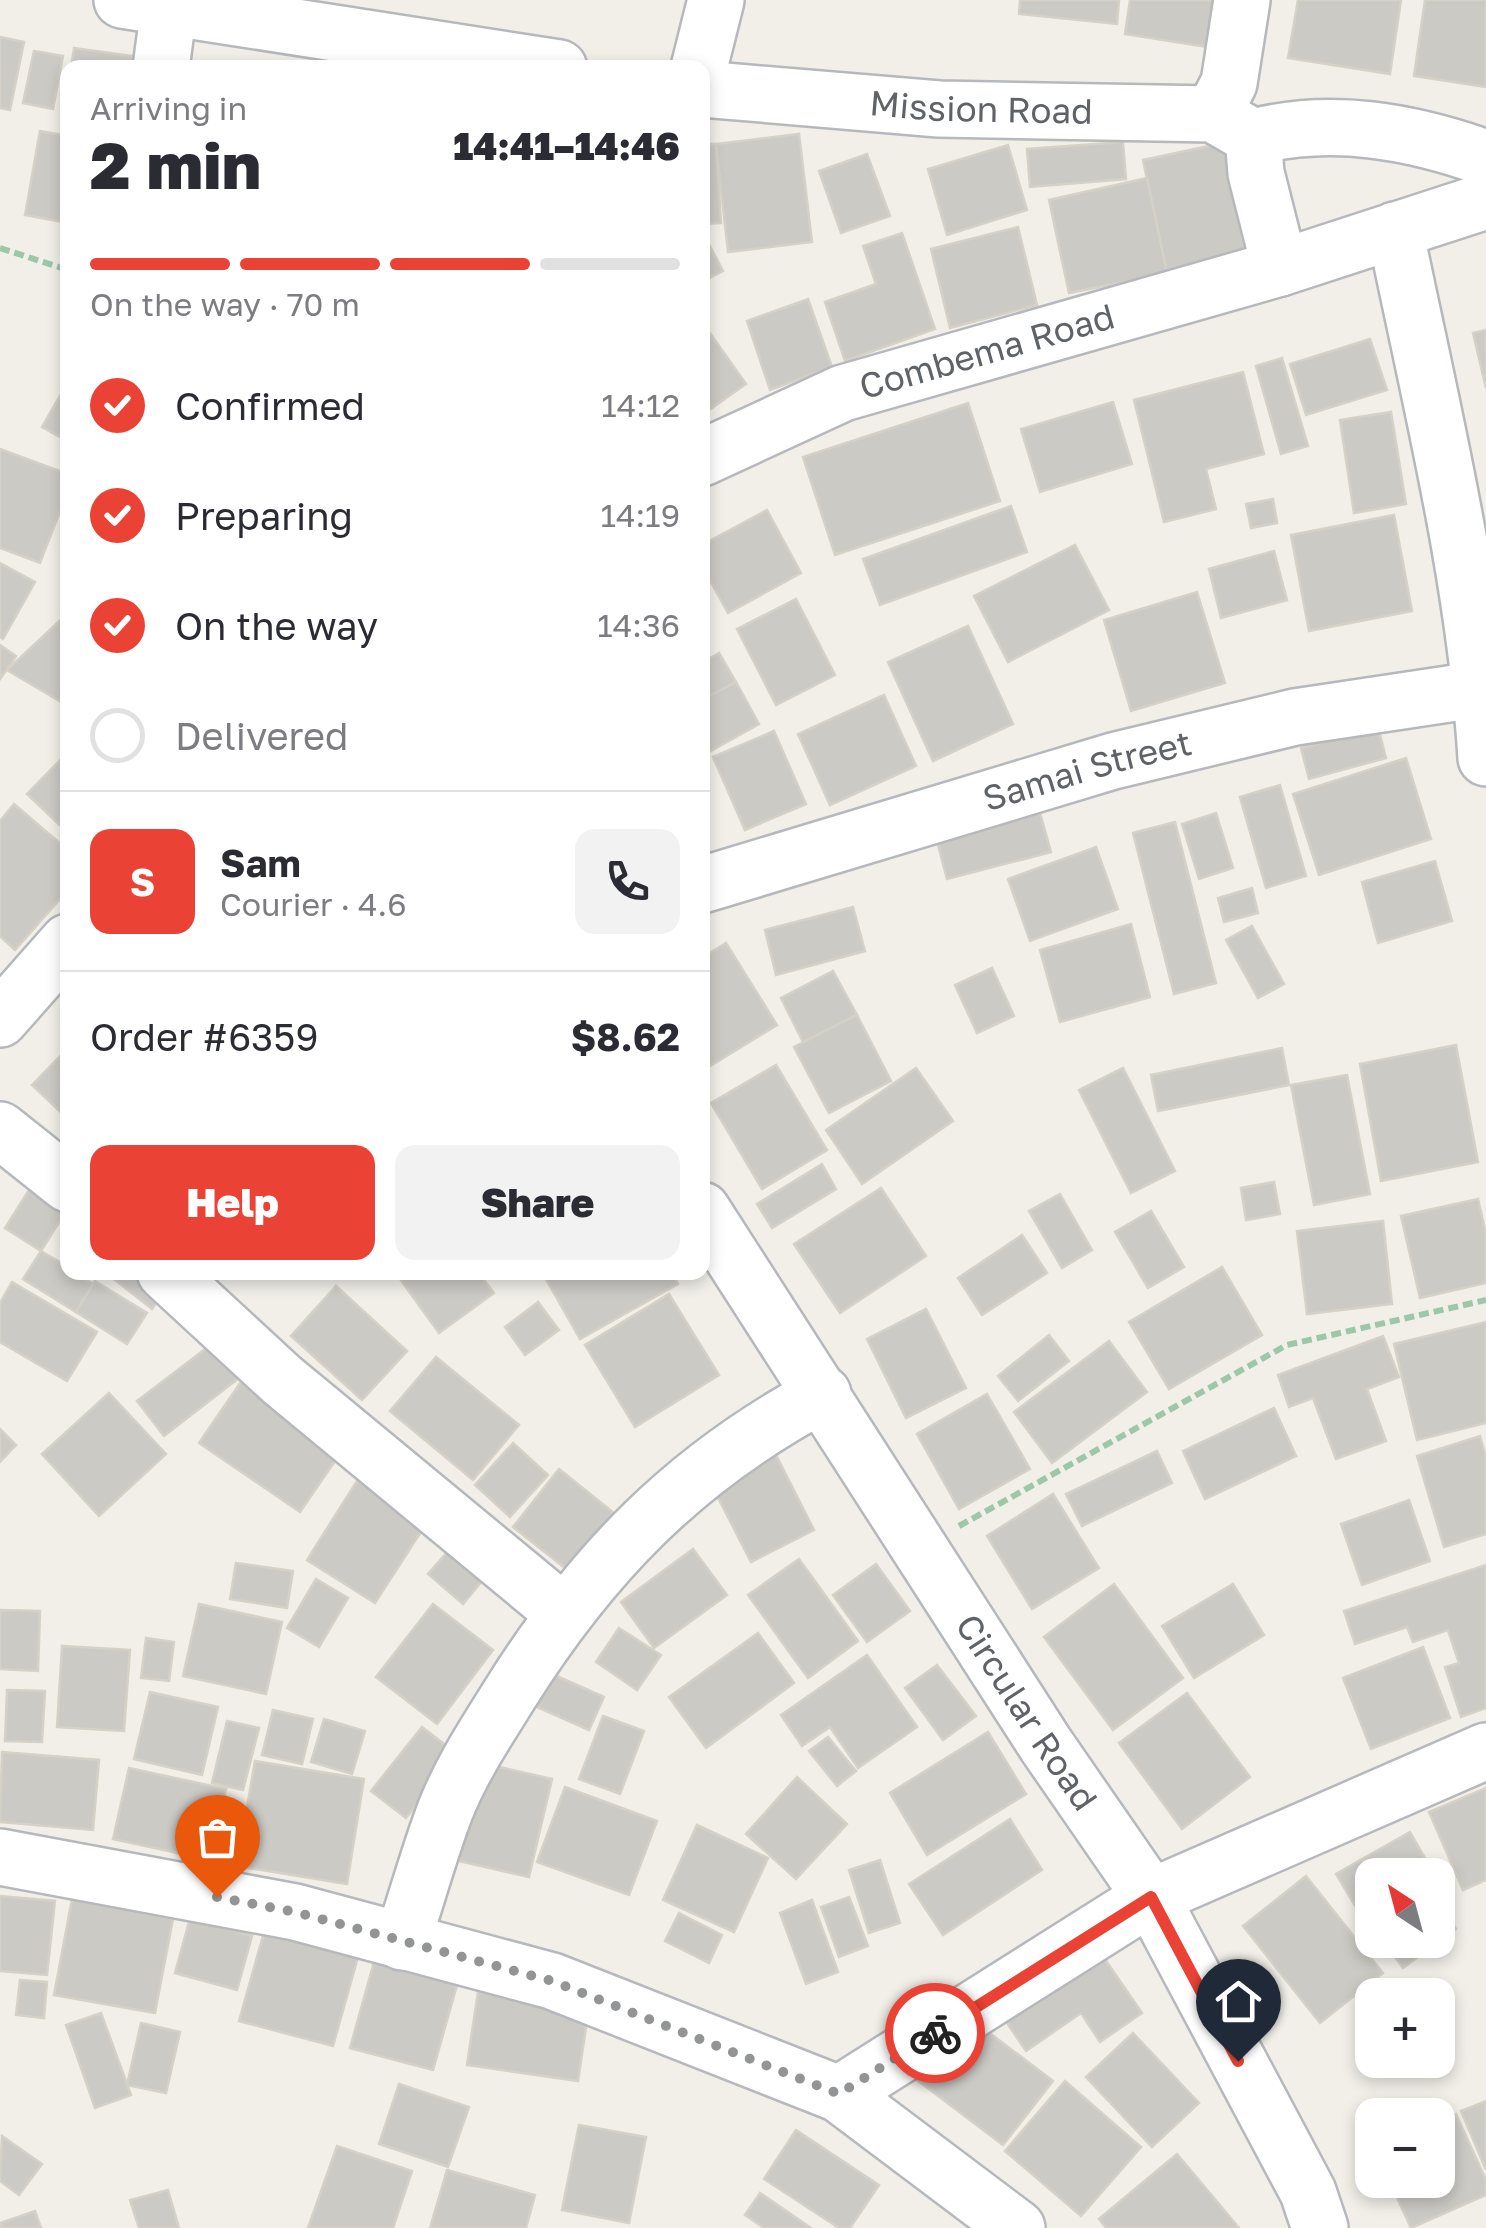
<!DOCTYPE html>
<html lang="en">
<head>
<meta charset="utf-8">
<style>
  body { margin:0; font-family:"Golos Text",sans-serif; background:#f2f2f3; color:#2b2b33; height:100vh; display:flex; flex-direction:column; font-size:38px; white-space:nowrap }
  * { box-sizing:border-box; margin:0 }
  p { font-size:32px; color:#7c7c81 }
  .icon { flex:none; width:55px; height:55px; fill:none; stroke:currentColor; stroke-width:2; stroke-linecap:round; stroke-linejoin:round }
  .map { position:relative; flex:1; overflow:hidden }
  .side { position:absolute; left:60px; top:60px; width:650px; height:1220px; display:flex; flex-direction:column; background:#fff; border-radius:20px; box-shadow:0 5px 15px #0003 }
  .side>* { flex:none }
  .needle { width:65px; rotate:324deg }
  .tools { position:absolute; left:1355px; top:1858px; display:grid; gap:20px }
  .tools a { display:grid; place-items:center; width:100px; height:100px; border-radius:20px; background:#fff; box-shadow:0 5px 15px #0003; font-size:50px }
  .pin { position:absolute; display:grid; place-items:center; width:85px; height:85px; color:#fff; margin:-102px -42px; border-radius:50% 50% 50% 0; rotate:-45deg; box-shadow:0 0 10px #0007 }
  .pin .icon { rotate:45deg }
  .courier { position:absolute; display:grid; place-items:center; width:100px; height:100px; margin:-50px; border:8px solid #ea4335; border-radius:50%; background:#fff; color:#222; box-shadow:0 2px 12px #0007 }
  .overview em { font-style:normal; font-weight:800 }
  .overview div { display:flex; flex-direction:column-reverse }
  .overview { display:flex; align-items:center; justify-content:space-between; height:170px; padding:0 30px }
  h1 { font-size:65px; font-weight:800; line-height:75px }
  .bar { display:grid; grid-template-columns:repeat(4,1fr); gap:15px 10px; align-content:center; height:120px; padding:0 30px }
  .bar i { height:12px; border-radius:8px; background:#e1e1e2 }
  .bar .current { background:#ea4335 }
  .bar p { grid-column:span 4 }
  .line { display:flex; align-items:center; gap:25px; padding:0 30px; border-top:2px solid #e1e1e2 }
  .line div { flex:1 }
  .round { display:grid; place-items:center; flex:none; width:105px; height:105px; border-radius:20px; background:#f2f2f3 }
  ol { padding:0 30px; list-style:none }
  li { display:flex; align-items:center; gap:30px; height:110px }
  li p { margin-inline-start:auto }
  li .icon { padding:10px; border-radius:50%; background:#ea4335; color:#fff; stroke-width:4 }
  li:last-child { color:#7c7c81 }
  li i { width:55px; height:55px; border:5px solid #e1e1e2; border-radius:50% }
  .action { display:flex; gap:20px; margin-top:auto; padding:20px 30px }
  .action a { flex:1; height:115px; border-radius:20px; background:#ea4335; color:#fff; font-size:40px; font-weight:800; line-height:115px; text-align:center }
  .action a+a { background:#f2f2f3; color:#2b2b33 }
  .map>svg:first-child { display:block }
</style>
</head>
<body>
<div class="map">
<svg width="1486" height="2228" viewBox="0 0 1486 2228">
  <rect width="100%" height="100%" fill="#f1efe8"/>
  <g fill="#cccac5" stroke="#d6d1c6" stroke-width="2.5">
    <path d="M1020,0H1119L1117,24L1019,14Z"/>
    <path d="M1130,0H1222L1214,48L1125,34Z"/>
    <path d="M1298,0H1401L1390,74L1288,58Z"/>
    <path d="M1425,0H1486V87L1414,76Z"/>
    <path d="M0,37L24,42L10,110L0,108Z"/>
    <path d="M74,48L154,59L152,68H71Z"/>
    <path d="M34,51L63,56L53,109L23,103Z"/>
    <path d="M40,131L68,136V223L25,215Z"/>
    <path d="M799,134L812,242L728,252L716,144Z"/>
    <path d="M1123,142L1126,179L1030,187L1027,149Z"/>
    <path d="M1223,143L1246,256L1167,273L1143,160Z"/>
    <path d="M702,144H716L721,223L702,224Z"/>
    <path d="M1008,145L1027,210L947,235L928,169Z"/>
    <path d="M867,154L890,216L841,233L819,171Z"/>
    <path d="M1147,178L1167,273L1069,293L1049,200Z"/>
    <path d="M1018,227L1037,305L950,328L931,249Z"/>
    <path d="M702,231L723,271L702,282Z"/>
    <path d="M902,233L935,329L845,361L825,302L876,284L863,246Z"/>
    <path d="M808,299L832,367L770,390L747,321Z"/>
    <path d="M702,322L746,384L702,415Z"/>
    <path d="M1486,330V388L1473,333Z"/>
    <path d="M1370,339L1387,390L1306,415L1290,364Z"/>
    <path d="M1282,358L1308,446L1281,454L1256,366Z"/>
    <path d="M1243,372L1264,454L1206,469L1216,509L1164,522L1134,400Z"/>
    <path d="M61,394L68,398V424L60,437L42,427Z"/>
    <path d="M1113,402L1132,464L1040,492L1021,429Z"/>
    <path d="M968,403L1000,501L835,555L803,457Z"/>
    <path d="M1391,412L1406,504L1354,513L1340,420Z"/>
    <path d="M0,449L68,474V491L40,563L0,548Z"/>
    <path d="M1273,499L1277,523L1251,528L1246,504Z"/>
    <path d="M1011,506L1027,552L880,605L863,559Z"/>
    <path d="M767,510L801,573L728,613L702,566V545Z"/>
    <path d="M1394,515L1412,611L1309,631L1291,535Z"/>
    <path d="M1075,545L1109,610L1008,662L974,596Z"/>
    <path d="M1274,551L1287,600L1221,618L1209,569Z"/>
    <path d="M0,563L35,582L3,639L0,637Z"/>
    <path d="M1197,592L1225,683L1131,711L1104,620Z"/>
    <path d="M796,599L835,675L776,705L737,629Z"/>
    <path d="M68,613V706L7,670Z"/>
    <path d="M968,626L1013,724L933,761L888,662Z"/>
    <path d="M0,645L16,656L0,679Z"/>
    <path d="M719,653L736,682L702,700V663Z"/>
    <path d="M736,682L759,724L707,753L702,746V700Z"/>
    <path d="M884,695L916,766L830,805L798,734Z"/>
    <path d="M1378,727L1386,758L1309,779L1301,748Z"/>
    <path d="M774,731L806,804L745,830L713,757Z"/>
    <path d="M68,752V833L27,794Z"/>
    <path d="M1406,758L1431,839L1319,875L1293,794Z"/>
    <path d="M1280,785L1306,876L1266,888L1240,797Z"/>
    <path d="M14,804L68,850V890L15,950L0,936V821Z"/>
    <path d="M1040,813L1051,852L947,879L937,841Z"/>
    <path d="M1216,813L1233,868L1199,879L1182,824Z"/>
    <path d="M1175,822L1216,983L1174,994L1133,833Z"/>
    <path d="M1096,847L1118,909L1030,941L1008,879Z"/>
    <path d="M1435,861L1452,921L1378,943L1362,882Z"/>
    <path d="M1252,888L1258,913L1224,922L1218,898Z"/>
    <path d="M853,907L865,951L776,975L765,930Z"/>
    <path d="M1131,924L1150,997L1060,1022L1040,950Z"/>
    <path d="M1252,926L1284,984L1258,998L1226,940Z"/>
    <path d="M726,943L777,1025L702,1071V958Z"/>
    <path d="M992,968L1014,1016L977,1033L955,985Z"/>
    <path d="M833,971L857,1015L803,1042L781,998Z"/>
    <path d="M857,1015L891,1081L829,1113L794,1047Z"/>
    <path d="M1456,1045L1478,1162L1381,1181L1360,1064Z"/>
    <path d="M68,1048V1119L32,1085Z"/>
    <path d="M1282,1048L1289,1085L1158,1111L1151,1075Z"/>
    <path d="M776,1065L827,1150L762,1189L711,1103Z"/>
    <path d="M916,1068L953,1121L862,1184L826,1130Z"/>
    <path d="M1123,1068L1175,1171L1131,1193L1079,1090Z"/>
    <path d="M1347,1075L1370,1194L1314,1205L1291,1085Z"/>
    <path d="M822,1164L836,1189L772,1228L757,1204Z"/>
    <path d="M39,1174L68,1208L41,1251L5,1228Z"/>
    <path d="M1274,1182L1280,1214L1246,1220L1241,1188Z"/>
    <path d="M881,1188L926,1256L840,1313L794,1244Z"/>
    <path d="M1060,1194L1092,1250L1062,1268L1029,1211Z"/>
    <path d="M1478,1199L1486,1234V1283L1420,1298L1401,1216Z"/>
    <path d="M1151,1211L1184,1267L1148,1288L1115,1232Z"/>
    <path d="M1383,1221L1392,1304L1307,1314L1297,1231Z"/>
    <path d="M1022,1235L1047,1273L982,1315L958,1278Z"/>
    <path d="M41,1251L68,1267V1272L94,1284L76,1312L23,1279Z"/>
    <path d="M1222,1267L1262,1335L1169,1389L1129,1322Z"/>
    <path d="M105,1272H150L168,1287L152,1309Z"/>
    <path d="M395,1272H478L494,1293L439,1333Z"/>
    <path d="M542,1272H672L678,1284L580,1339Z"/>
    <path d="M95,1281L147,1313L127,1344L76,1312Z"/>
    <path d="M12,1282L97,1332L67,1381L0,1342V1303Z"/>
    <path d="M336,1286L407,1351L362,1400L291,1336Z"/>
    <path d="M669,1294L719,1375L635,1427L585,1345Z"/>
    <path d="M538,1302L559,1330L525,1355L505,1327Z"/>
    <path d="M926,1309L966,1388L906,1418L867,1339Z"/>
    <path d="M1486,1322V1423L1417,1440L1394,1344Z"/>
    <path d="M1049,1335L1069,1361L1018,1401L998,1376Z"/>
    <path d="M1383,1336L1399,1377L1367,1389L1386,1441L1336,1459L1313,1398L1289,1407L1278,1375Z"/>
    <path d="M221,1337L248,1371L164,1436L137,1401Z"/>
    <path d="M1109,1341L1147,1392L1052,1463L1014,1412Z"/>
    <path d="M436,1357L519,1425L473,1480L390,1411Z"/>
    <path d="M245,1376L346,1445L300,1512L199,1443Z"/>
    <path d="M109,1393L166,1454L99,1516L42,1454Z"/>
    <path d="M987,1394L1030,1469L959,1509L917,1434Z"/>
    <path d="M1274,1408L1296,1456L1205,1499L1183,1451Z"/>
    <path d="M0,1429L16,1445L0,1462Z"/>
    <path d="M1480,1436L1486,1457V1534L1444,1547L1417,1456Z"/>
    <path d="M513,1443L548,1475L510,1517L475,1485Z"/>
    <path d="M773,1449L814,1530L751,1562L710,1482Z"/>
    <path d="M1157,1451L1172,1483L1082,1526L1066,1494Z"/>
    <path d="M559,1469L625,1522L579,1579L513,1527Z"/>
    <path d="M357,1481L426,1524L375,1603L307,1560Z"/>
    <path d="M1053,1494L1099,1568L1032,1609L987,1536Z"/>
    <path d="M1409,1500L1430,1561L1362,1585L1341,1524Z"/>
    <path d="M459,1539L493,1568L463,1604L428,1574Z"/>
    <path d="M693,1549L727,1595L654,1648L621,1602Z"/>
    <path d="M799,1559L858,1641L808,1678L748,1595Z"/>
    <path d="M236,1563L293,1571L287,1608L230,1599Z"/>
    <path d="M876,1564L910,1611L867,1642L833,1595Z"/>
    <path d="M1486,1565V1708L1461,1717L1445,1667L1459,1663L1448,1630L1413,1642L1407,1627L1355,1644L1344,1611Z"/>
    <path d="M316,1579L348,1598L319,1647L287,1628Z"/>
    <path d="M1114,1584L1183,1678L1113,1730L1044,1637Z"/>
    <path d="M1233,1584L1264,1635L1194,1678L1162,1626Z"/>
    <path d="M199,1604L282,1622L266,1694L183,1676Z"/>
    <path d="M433,1604L493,1650L437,1724L376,1677Z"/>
    <path d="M0,1610L40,1611L38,1671L0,1669Z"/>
    <path d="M619,1628L661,1655L637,1690L596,1662Z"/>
    <path d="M758,1633L794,1683L706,1748L669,1697Z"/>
    <path d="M146,1638L174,1642L169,1681L141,1678Z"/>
    <path d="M62,1646L130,1650L124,1731L57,1727Z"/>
    <path d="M1423,1647L1450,1718L1371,1749L1343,1678Z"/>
    <path d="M867,1655L917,1727L858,1768L830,1727L802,1746L781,1715Z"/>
    <path d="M937,1665L976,1716L943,1740L905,1688Z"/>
    <path d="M534,1666L604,1697L589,1730L519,1699Z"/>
    <path d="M7,1690L45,1691L42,1742L5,1741Z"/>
    <path d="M150,1692L218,1707L202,1775L134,1759Z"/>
    <path d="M1187,1693L1250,1777L1182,1829L1119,1743Z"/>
    <path d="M273,1710L313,1719L302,1764L262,1755Z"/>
    <path d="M603,1716L644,1731L620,1794L579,1779Z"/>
    <path d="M324,1719L365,1731L352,1774L311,1762Z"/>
    <path d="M227,1721L259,1728L243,1790L212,1783Z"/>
    <path d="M422,1727L457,1754L406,1818L371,1791Z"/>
    <path d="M988,1732L1026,1794L927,1855L890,1793Z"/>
    <path d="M828,1737L856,1771L837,1786L809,1751Z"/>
    <path d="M2,1752L99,1760L93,1830L0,1822Z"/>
    <path d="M255,1761L364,1779L347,1884L237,1866Z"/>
    <path d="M482,1763L552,1779L529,1877L459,1861Z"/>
    <path d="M129,1768L226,1789L210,1860L113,1839Z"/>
    <path d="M797,1777L847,1824L796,1879L746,1834Z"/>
    <path d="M565,1787L657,1821L629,1895L537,1862Z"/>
    <path d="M1486,1788V1880L1463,1890L1429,1812Z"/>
    <path d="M1010,1819L1042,1870L943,1935L909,1884Z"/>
    <path d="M697,1825L768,1858L734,1932L663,1900Z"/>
    <path d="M1410,1832L1430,1867L1416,1875H1372V1900L1357,1909L1336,1874Z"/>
    <path d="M880,1860L900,1923L869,1933L849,1870Z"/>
    <path d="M1306,1876L1383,1973L1320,2023L1243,1926Z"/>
    <path d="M0,1896L55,1901L47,1975L0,1971Z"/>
    <path d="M849,1897L868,1946L839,1957L821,1907Z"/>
    <path d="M72,1899L173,1919L155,2013L54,1995Z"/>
    <path d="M812,1900L838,1972L806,1984L780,1913Z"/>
    <path d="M1438,1903L1456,1929L1403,1968L1383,1940H1438Z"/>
    <path d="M679,1913L722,1935L709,1963L665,1941Z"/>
    <path d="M190,1918L252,1936L237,1990L175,1973Z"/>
    <path d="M266,1925L360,1950L333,2046L239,2021Z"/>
    <path d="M1100,1952L1142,2013L1100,2042L1081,2013L1026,2051L1003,2017Z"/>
    <path d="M374,1962L457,1985L433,2070L350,2048Z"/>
    <path d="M20,1980L47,1982L44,2018L16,2015Z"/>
    <path d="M478,1992L589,2007L578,2081L467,2065Z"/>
    <path d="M101,2013L131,2095L95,2108L66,2025Z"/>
    <path d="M966,2015L1053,2081L1003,2145L917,2080Z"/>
    <path d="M141,2023L180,2032L166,2093L127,2085Z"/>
    <path d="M1133,2033L1199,2103L1152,2147L1086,2077Z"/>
    <path d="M1065,2081L1141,2147L1081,2216L1005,2151Z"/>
    <path d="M399,2084L469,2107L448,2167L379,2144Z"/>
    <path d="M1486,2101V2170L1461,2111Z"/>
    <path d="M1456,2114L1486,2180V2195L1411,2228L1389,2180H1438V2123Z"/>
    <path d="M579,2125L646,2137L629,2223L562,2210Z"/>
    <path d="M796,2130L879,2185L850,2228H839L764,2179Z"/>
    <path d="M2,2136L42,2164L19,2195L0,2181Z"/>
    <path d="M337,2146L412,2171L393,2228H308Z"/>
    <path d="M1177,2154L1239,2228H1106L1099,2219Z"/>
    <path d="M447,2170L535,2195L526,2228H430Z"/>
    <path d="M168,2190L179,2228H139L130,2200Z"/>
    <path d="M760,2193L811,2228H764L745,2215Z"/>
    <path d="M35,2211L41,2228H1L0,2223Z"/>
  </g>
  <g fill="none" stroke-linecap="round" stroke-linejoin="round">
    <g stroke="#b5b8bc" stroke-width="60">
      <g id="minor">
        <path d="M122,0L559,68"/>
        <path d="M161,68L169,8"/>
        <path d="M699,68L716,0"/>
        <path id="s1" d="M702,89L939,109L1213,114L1253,137"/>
        <path d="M1213,114L1229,83L1242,0"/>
        <path d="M1253,137C1332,117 1410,131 1486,158"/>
        <path d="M1253,137L1256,173L1280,268"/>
        <path d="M1395,230C1431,405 1475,580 1486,758"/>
        <path id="s2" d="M702,458L843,393L1280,268L1486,201"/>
        <path id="s3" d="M702,885L1113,761L1295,717L1482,689"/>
        <path d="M0,1019L68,942"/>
        <path d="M0,1130L68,1184"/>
        <path id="s4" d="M702,1210L1046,1745L1151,1897L1308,2192L1320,2228"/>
        <path d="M165,1272L282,1380L564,1613"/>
        <path d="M0,1857L295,1912L552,1981L839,2094L1017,2228"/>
        <path d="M402,1942C417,1898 429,1853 445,1811C461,1770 485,1734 508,1697C591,1564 684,1468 823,1394"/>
        <path d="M839,2094L1151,1897L1486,1751"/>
      </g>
    </g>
    <g stroke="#9cc7a9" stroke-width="6" stroke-dasharray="10 5" stroke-linecap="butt">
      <path d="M0,248L68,270"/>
      <path d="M959,1526L1287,1345L1486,1300"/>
    </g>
    <use href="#minor" stroke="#fff" stroke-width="55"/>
  </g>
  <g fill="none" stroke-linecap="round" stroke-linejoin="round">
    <path stroke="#929495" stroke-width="10" stroke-dasharray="0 18" d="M217,1897L295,1912L552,1981L839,2094L935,2033"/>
    <path stroke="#ea4335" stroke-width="12" d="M935,2033L1151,1897L1238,2061"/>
  </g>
  <g text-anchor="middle" stroke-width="8" stroke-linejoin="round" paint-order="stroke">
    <g font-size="35" fill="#5f6368" stroke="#fff">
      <text dy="12" stroke="none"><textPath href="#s1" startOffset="280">Mission Road</textPath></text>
      <text dy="12" stroke="none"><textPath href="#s2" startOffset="305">Combema Road</textPath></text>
      <text dy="12" stroke="none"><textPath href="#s3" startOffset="402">Samai Street</textPath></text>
      <text dy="12" stroke="none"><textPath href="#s4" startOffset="598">Circular Road</textPath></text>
    </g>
  </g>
</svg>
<div class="tools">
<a><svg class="needle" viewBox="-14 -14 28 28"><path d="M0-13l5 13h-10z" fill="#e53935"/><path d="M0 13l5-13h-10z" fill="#7c7c81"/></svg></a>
<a>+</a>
<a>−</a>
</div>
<div class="pin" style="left:217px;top:1897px;background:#ea580c"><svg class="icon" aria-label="bag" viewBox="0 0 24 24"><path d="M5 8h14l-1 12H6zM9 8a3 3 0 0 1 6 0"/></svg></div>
<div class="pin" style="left:1238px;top:2061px;background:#1f2937"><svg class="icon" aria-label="home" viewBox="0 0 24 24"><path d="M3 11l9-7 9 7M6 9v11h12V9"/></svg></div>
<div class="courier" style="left:935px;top:2033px"><svg class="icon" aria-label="bike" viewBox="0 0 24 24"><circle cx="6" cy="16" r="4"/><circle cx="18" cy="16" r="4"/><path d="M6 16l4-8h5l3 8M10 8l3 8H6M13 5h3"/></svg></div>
<section class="side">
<div class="overview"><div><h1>2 min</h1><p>Arriving in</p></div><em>14:41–14:46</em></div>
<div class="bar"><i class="current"></i><i class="current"></i><i class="current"></i><i></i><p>On the way · 70 m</p></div>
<ol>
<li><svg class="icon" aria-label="check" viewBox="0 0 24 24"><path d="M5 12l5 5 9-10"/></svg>Confirmed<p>14:12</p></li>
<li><svg class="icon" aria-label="check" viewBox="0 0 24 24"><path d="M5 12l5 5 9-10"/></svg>Preparing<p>14:19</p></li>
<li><svg class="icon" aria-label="check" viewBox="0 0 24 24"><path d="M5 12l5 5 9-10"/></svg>On the way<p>14:36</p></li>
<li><i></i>Delivered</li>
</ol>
<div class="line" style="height:180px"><b class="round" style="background:#ea4335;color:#fff">S</b><div><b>Sam</b><p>Courier · 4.6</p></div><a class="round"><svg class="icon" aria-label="phone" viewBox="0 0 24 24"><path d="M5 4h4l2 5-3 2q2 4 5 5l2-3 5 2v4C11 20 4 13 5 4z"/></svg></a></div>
<div class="line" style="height:130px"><div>Order #6359</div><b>$8.62</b></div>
<div class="action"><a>Help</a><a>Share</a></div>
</section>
</div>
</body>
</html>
